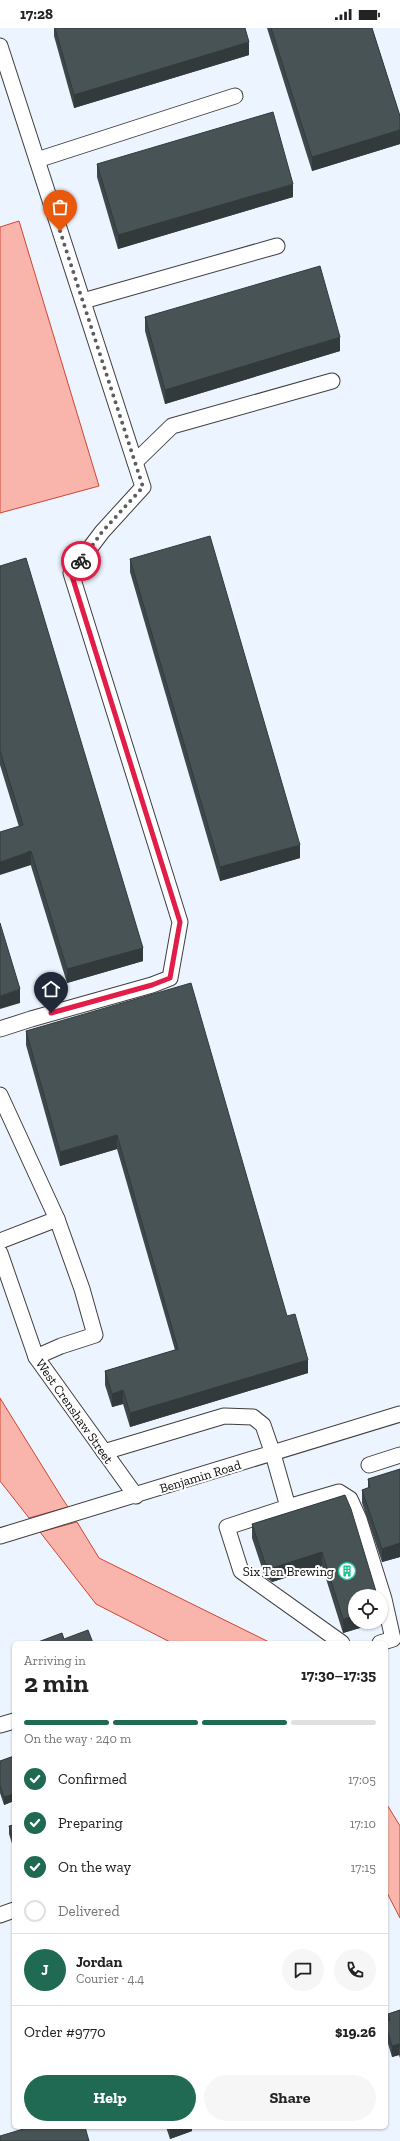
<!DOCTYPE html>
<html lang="en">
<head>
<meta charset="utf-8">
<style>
  body { margin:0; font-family:"Zilla Slab",serif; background:#f6f6f6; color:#222; height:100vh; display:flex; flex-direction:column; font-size:15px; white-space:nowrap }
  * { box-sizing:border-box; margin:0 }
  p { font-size:13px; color:#767676 }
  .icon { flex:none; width:22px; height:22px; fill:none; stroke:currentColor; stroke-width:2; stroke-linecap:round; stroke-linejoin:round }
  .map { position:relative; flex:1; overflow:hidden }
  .panel { position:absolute; left:12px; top:1613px; width:376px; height:488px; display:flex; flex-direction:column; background:#fff; border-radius:6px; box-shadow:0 1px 3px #0004 }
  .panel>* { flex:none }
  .fabs { position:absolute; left:348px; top:1561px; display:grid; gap:8px }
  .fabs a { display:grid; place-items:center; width:40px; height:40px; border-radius:50%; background:#fff; box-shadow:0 1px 3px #0004; font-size:20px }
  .pin { position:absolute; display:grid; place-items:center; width:34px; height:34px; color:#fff; margin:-41px -17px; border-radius:50% 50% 50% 0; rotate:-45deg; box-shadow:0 0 4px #0007 }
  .pin .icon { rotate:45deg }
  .courier { position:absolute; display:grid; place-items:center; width:40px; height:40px; margin:-20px; border:3px solid #e11d48; border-radius:50%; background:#fff; color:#222; box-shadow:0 1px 5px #0007 }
  .headline em { font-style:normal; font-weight:700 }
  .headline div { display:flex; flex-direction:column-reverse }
  .headline { display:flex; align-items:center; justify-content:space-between; height:68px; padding:0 12px }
  h1 { font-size:26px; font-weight:700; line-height:30px }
  .bar { display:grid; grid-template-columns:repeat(4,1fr); gap:6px 4px; align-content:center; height:48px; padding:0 12px }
  .bar i { height:5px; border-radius:3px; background:#e0e0e0 }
  .bar .selected { background:#206a53 }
  .bar p { grid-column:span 4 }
  .line { display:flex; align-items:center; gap:10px; padding:0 12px; border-top:1px solid #e0e0e0 }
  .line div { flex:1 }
  .round { display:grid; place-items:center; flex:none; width:42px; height:42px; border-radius:21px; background:#f6f6f6 }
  ol { padding:0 12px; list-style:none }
  li { display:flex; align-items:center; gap:12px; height:44px }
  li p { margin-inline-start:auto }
  li .icon { padding:4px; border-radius:50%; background:#206a53; color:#fff; stroke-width:4 }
  li:last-child { color:#767676 }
  li i { width:22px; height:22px; border:2px solid #e0e0e0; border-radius:50% }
  .button { display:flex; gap:8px; margin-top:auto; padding:8px 12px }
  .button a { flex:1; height:46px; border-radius:24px; background:#206a53; color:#fff; font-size:16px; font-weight:700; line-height:46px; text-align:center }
  .button a+a { background:#f6f6f6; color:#222 }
  .status { display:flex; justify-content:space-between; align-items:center; height:28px; padding:0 20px; background:#fff; direction:ltr }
  .status svg { height:11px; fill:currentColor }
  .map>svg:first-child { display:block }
</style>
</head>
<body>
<div class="status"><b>17:28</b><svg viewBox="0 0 49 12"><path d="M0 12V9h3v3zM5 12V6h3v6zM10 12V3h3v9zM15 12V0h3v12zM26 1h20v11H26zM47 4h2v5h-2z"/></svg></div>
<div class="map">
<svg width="400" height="2113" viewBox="0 0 400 2113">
  <rect width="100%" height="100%" fill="#ebf4ff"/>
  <g fill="#f9b5ac" stroke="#d4452f">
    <path d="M19,193L99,458L0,485V199Z"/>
    <path d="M0,1370L62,1470L68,1479L29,1490L0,1453Z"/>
    <path d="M77,1494L99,1530L271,1615H172L96,1576L40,1504Z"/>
    <path d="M386,1775L400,1798V1890L386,1863Z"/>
  </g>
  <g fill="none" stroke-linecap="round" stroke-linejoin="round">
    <g stroke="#3f3f3f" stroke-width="17">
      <g id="minor">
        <path d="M0,18L143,459L102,504L71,545L180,894L170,950L152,957L31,991L0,1001"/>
        <path d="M37,132L235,68"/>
        <path d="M83,273L277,218"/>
        <path d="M135,434L172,398L332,353"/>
        <path d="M0,1067L57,1191L0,1213"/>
        <path d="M0,1225L36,1329L136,1468"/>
        <path d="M36,1329L61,1318L95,1307L82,1261L57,1191"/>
        <path d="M104,1424L224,1388L253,1389L263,1397L273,1426L288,1479L227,1499L241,1543L342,1615"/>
        <path d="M369,1437L400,1427"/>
        <path d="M288,1479L339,1464L350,1471L359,1491L384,1571L393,1611L380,1615"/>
        <path d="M0,1508L400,1386"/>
        <path d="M0,1697L14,1693"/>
        <path d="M0,1887L14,1882"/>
      </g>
    </g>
    <use href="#minor" stroke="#fff" stroke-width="15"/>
  </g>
  <g fill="#3e4749">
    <path d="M54,0H245L249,27L74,80L54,8Z"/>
    <path d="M267,0H372L400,88V116L312,143Z"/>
    <path d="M97,136L293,169L118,221L97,149Z"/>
    <path d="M145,289L340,323L165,376L145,303Z"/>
    <path d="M130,531L300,830L220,853L130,544Z"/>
    <path d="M0,538L143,933L67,955L0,737Z"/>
    <path d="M26,1003L287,1288L308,1345L130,1399L123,1376L112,1379L105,1357V1343L175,1322L117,1121L60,1138L26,1017Z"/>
    <path d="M400,1441V1529L382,1534L362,1475V1462L368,1460V1451Z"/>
    <path d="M345,1467L380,1594L343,1605L322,1538L272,1554L265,1549L252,1510V1496Z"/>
    <path d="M14,1728V1773L4,1777L0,1765V1733Z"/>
    <path d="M14,1797V1822L9,1806V1798Z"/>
    <path d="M400,1982V2030L399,2027L392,2029L386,2009V1993H388V1986Z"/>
    <path d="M166,2099H192V2103L170,2111Z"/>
  </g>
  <g fill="#323a3c">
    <path d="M249,14V27L74,80V67Z"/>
    <path d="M400,102V116L312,143V129Z"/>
    <path d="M293,156V169L118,221V207Z"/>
    <path d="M340,309V323L165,376V362Z"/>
    <path d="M300,817V830L220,853V839Z"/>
    <path d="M31,823V837L0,847V834Z"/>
    <path d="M143,920V933L67,955V941Z"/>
    <path d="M20,961V975L0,981V968Z"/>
    <path d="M117,1107V1121L60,1138V1124Z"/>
    <path d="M308,1332V1345L130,1399V1385Z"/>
    <path d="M123,1362V1376L112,1379V1366Z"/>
    <path d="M400,1515V1529L382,1534V1521Z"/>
    <path d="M322,1524V1538L272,1554V1540Z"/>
    <path d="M355,1588V1594H380L343,1605V1591Z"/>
    <path d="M14,1766V1773L4,1777V1769Z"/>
    <path d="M399,2016V2027L392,2029V2018Z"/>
    <path d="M173,2099H192V2103L170,2111V2100Z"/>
  </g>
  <g fill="#485355" stroke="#323a3c">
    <path d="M55,0H245L249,14L74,67Z"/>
    <path d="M271,0H372L400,88V102L312,129Z"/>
    <path d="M273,84L293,156L118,207L97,136Z"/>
    <path d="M320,238L340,309L165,362L145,289Z"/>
    <path d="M210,508L300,817L220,839L130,531Z"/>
    <path d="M26,530L143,920L67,941L31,823L0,834V804L23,797L0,723V538Z"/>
    <path d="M0,895L20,961L0,968Z"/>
    <path d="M191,955L287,1288L295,1286L308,1332L130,1385L123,1362L112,1366L105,1343L178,1321L117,1107L60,1124L26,1003Z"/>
    <path d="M400,1441V1515L382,1521L362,1462L370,1459L368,1451Z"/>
    <path d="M345,1467L351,1481L375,1560L377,1568H355V1588L343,1591L322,1524L272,1540L265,1535L252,1496Z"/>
    <path d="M88,1602L93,1615H38V1614L62,1605L64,1611Z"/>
    <path d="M14,1728V1766L4,1769L0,1757V1733Z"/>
    <path d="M14,1797V1814L9,1798Z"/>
    <path d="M400,1982V2019L399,2016L392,2018L386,1998V1993L390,1992L388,1986Z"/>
    <path d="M30,2099H85L89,2113H0V2108Z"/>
  </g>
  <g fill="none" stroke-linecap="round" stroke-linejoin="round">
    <path stroke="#5a5d61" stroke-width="4" stroke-dasharray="0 7.2" d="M60,203L143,459L102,504L81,533"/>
    <path stroke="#e11d48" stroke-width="5" d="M51,985L152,957L170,950L180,894L71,545L81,533"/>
  </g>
  <defs>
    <g id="building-ring" transform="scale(0.9)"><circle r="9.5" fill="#fff" stroke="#1dc38f" stroke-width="1.5"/><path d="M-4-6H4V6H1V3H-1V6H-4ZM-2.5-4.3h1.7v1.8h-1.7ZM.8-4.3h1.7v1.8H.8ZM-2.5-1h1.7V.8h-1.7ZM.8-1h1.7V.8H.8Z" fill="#1dc38f"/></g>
  </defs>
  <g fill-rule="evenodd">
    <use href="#building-ring" x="347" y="1543"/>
  </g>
  <g text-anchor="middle" stroke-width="4" stroke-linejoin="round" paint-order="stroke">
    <g font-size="13" fill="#0c0c0c" stroke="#fff">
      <text transform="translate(75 1383) rotate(55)" y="5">West Crenshaw Street</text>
      <text transform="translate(200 1448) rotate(-17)" y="5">Benjamin Road</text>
    </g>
    <g font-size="13" fill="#0c0c0c" stroke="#fff" text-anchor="end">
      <text x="334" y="1548">Six Ten Brewing</text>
    </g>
  </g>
</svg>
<div class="fabs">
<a><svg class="icon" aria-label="locate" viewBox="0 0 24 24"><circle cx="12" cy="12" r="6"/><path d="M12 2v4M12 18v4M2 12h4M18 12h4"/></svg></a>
</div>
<div class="pin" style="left:60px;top:203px;background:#ea580c"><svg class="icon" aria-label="bag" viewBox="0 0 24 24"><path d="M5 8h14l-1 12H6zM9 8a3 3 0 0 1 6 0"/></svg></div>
<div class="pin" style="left:51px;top:985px;background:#1f2937"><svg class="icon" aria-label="home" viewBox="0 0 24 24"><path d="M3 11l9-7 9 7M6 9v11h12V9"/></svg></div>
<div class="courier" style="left:81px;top:533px"><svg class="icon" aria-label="bike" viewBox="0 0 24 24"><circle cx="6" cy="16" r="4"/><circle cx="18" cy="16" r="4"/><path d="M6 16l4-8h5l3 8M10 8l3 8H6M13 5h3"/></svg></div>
<section class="panel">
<div class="headline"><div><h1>2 min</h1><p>Arriving in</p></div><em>17:30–17:35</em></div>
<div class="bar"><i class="selected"></i><i class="selected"></i><i class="selected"></i><i></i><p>On the way · 240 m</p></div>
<ol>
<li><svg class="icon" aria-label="check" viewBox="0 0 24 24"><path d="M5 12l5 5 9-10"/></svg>Confirmed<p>17:05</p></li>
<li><svg class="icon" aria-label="check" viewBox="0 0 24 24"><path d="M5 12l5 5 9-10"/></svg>Preparing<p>17:10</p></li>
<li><svg class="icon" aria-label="check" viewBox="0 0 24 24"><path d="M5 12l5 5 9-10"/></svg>On the way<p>17:15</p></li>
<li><i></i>Delivered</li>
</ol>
<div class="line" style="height:72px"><b class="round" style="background:#206a53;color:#fff">J</b><div><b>Jordan</b><p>Courier · 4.4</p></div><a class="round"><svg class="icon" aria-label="chat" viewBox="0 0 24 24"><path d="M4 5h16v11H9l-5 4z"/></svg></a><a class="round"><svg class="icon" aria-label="phone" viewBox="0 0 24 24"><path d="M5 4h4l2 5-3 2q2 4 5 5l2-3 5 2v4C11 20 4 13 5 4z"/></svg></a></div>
<div class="line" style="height:52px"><div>Order #9770</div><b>$19.26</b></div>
<div class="button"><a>Help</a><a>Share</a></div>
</section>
</div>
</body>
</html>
